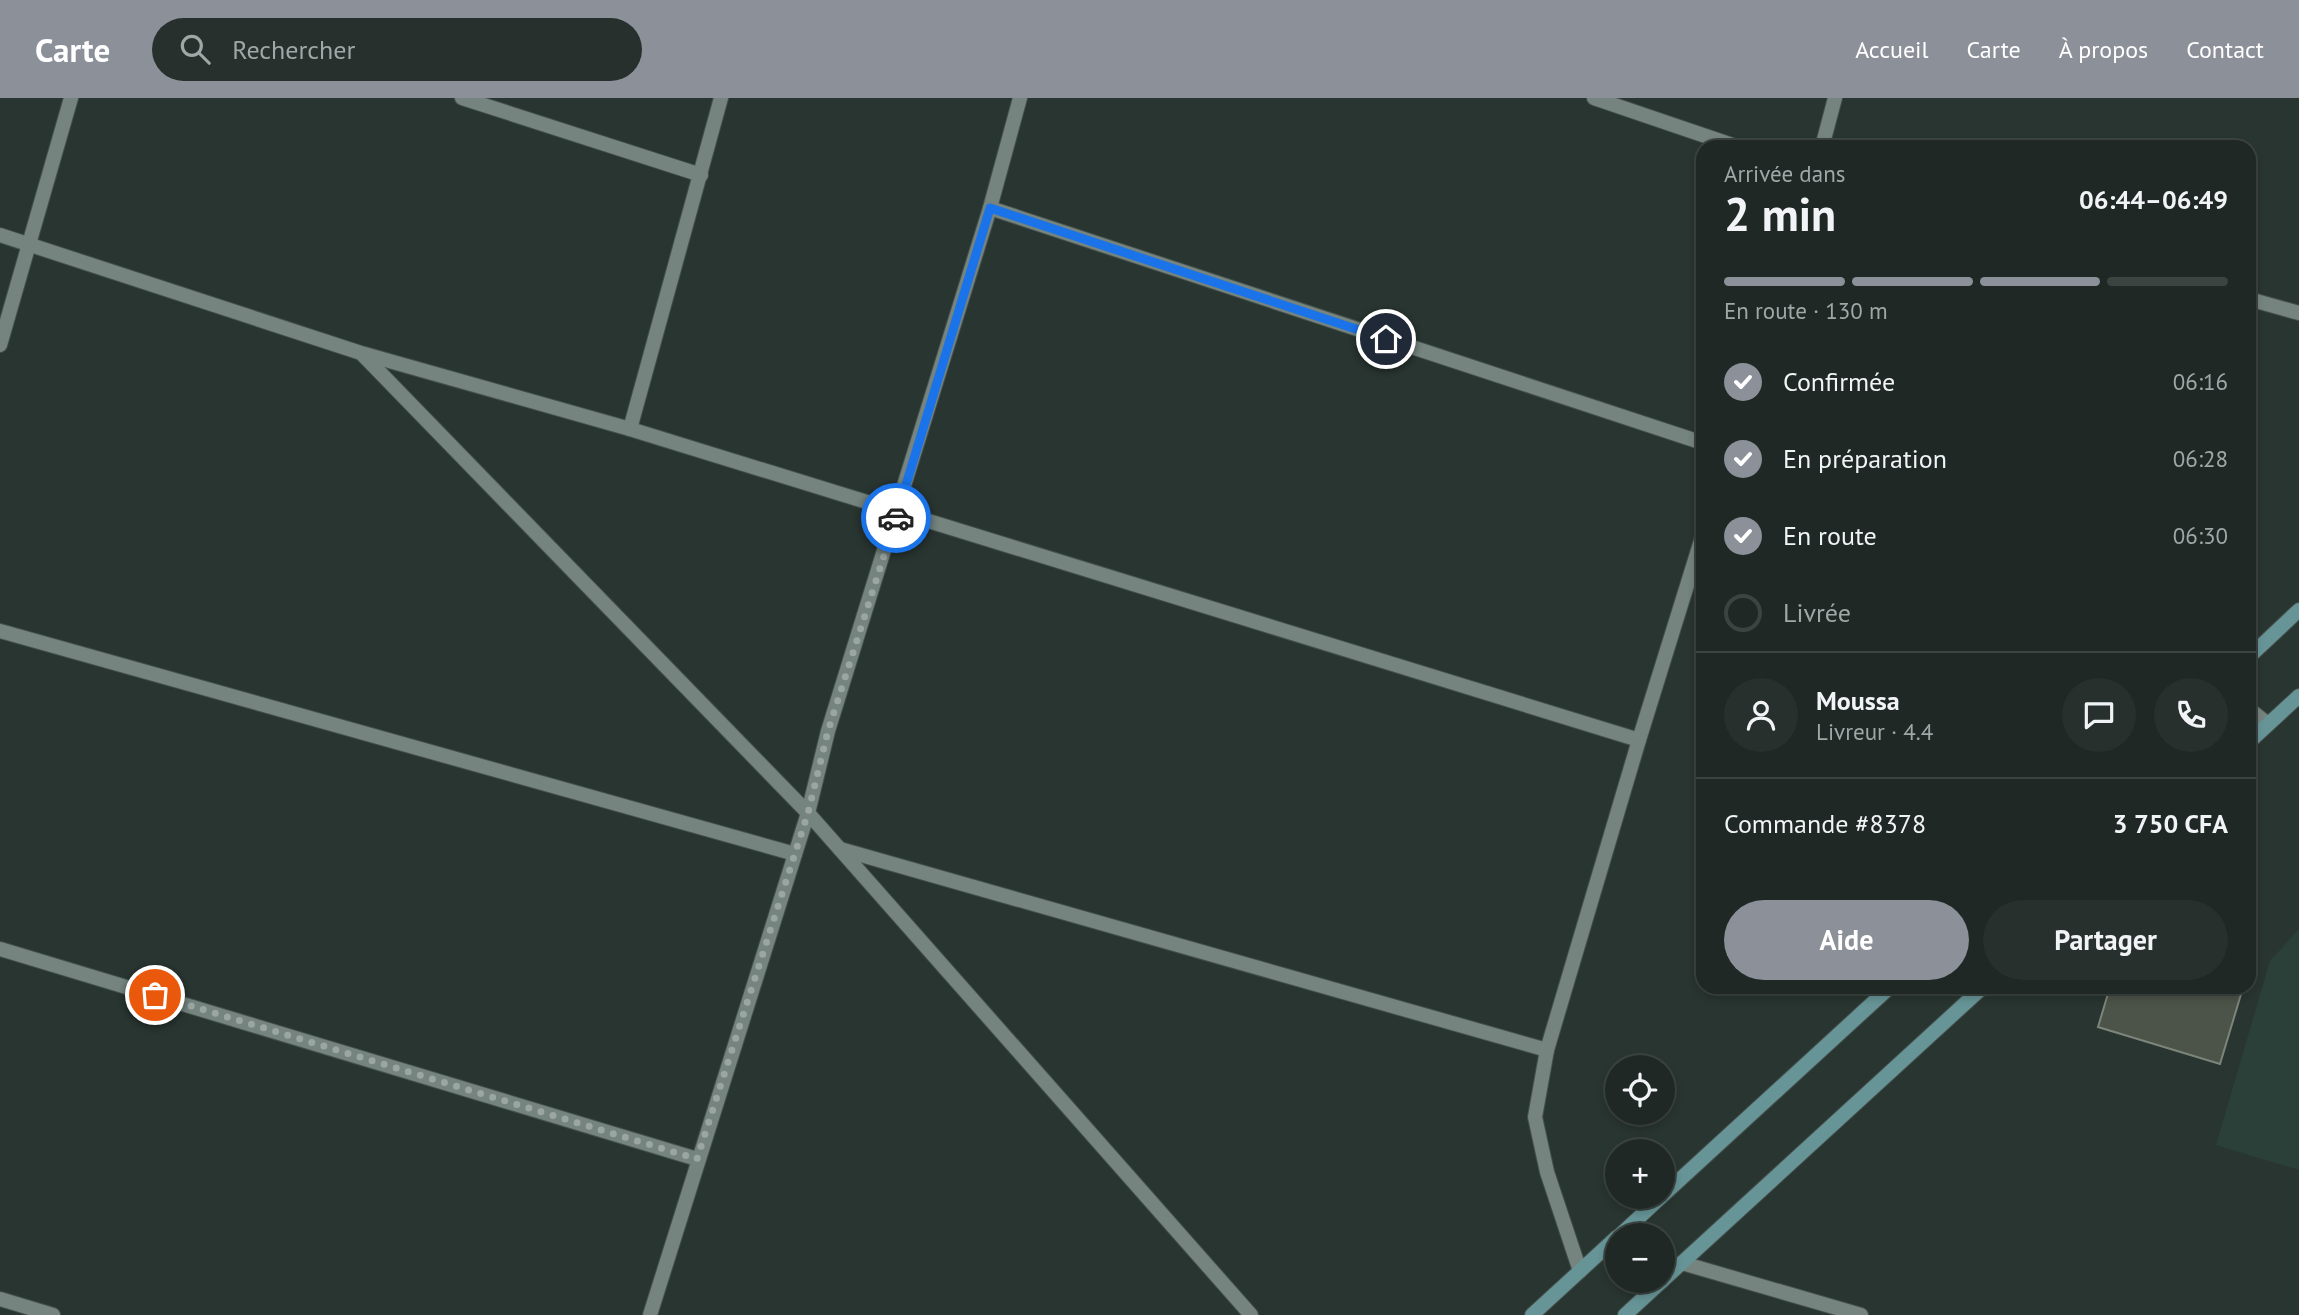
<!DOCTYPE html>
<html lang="fr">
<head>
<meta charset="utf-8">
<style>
  body { margin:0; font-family:"PT Sans",sans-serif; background:#27302d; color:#f1f3f6; height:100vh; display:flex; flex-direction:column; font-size:26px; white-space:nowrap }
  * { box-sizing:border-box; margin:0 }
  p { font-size:23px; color:#a1a6a7 }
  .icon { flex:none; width:38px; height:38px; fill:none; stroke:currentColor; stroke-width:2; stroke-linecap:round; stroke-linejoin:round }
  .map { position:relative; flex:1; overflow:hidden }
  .details { position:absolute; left:1696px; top:42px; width:560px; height:854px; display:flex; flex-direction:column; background:#1f2825; border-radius:21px; box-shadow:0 4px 10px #0003,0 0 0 2px #3c4442 }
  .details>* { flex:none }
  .controls { position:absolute; left:1605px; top:957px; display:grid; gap:14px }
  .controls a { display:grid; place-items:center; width:70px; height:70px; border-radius:50%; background:#1f2825; box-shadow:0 4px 10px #0003,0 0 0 2px #3c4442; font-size:35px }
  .pin { position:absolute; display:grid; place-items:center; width:60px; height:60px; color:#fff; margin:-30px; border:4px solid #fff; border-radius:50%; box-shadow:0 2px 7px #0007 }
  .courier { position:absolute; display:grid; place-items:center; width:70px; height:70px; margin:-35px; border:5px solid #1a73e8; border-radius:50%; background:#fff; color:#222; box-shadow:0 2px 9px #0007 }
  .summary em { font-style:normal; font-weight:700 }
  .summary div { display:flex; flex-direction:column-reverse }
  .summary { display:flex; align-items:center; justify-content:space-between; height:119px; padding:0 28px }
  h1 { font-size:46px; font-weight:700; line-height:52px }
  .bar { display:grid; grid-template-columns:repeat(4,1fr); gap:10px 7px; align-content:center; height:84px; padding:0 28px }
  .bar i { height:9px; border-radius:5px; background:#3c4442 }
  .bar .active { background:#8c9099 }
  .bar p { grid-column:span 4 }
  .line { display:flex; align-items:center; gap:18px; padding:0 28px; border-top:2px solid #3c4442 }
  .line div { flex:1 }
  .round { display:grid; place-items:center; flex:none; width:74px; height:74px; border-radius:37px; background:#27302d }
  ol { padding:0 28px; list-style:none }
  li { display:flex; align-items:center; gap:21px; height:77px }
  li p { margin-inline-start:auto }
  li .icon { padding:7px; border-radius:50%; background:#8c9099; color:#fff; stroke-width:4 }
  li:last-child { color:#a1a6a7 }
  li i { width:38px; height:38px; border:4px solid #3c4442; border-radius:50% }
  .primary-button { display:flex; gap:14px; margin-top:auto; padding:14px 28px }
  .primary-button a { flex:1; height:80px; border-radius:42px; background:#8c9099; color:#fff; font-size:28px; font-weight:700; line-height:80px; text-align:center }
  .primary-button a+a { background:#27302d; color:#f1f3f6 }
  header { display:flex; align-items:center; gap:42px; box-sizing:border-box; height:98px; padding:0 35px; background:#8c9099; color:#fff }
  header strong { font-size:33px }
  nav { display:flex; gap:38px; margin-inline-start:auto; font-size:24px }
  .search { width:490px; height:63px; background:#27302d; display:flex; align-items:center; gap:18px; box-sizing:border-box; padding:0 24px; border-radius:38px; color:#a1a6a7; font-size:26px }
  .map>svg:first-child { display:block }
</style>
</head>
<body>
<header>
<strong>Carte</strong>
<div class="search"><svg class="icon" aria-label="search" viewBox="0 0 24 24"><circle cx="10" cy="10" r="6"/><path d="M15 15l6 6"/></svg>Rechercher</div>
<nav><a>Accueil</a><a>Carte</a><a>À propos</a><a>Contact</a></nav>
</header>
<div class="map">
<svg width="2299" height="1217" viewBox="0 0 2299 1217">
  <rect width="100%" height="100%" fill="#293531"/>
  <path fill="#2c403a" d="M2299,831V1072L2216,1047L2270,863Z"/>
  <path fill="#4c5349" stroke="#7d857b" stroke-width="2" d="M2110,889H2230L2242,893L2220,966L2098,929Z"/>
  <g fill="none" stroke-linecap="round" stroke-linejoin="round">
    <g stroke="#45504c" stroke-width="16">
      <g id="minor">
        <path d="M462,0L701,77"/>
        <path d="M1594,0L1738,49"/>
        <path d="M1822,49L1835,0"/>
        <path d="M990,110L1703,345"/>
        <path d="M0,137L361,255L630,331L1639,642"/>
        <path d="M2249,201L2299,215"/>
        <path d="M0,247L71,0"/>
        <path d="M363,257L808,715L1251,1217"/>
        <path d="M630,331L721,0"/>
        <path d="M0,533L795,756"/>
        <path d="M2249,611L2268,626"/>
        <path d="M840,751L1547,952"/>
        <path d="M0,851L697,1061"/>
        <path d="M1682,1165L1861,1217"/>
        <path d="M1580,1173L1547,1074L1535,1019L1547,952L1639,642L1703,436"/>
        <path d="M0,1201L53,1217"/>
        <path d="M650,1217L808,715L828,633L990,110L1020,0"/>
      </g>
    </g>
    <g stroke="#45504c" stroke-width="16">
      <g id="secondary">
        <path d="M2249,559L2299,512"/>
        <path d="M2249,644L2299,598"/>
        <path d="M1662,1098L1890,889"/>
        <path d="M1619,1138L1661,1099"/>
        <path d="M1662,1183L1983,889"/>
        <path d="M1532,1217L1617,1139"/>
        <path d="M1625,1217L1662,1183"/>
      </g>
    </g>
    <use href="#minor" stroke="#75847f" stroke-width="14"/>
    <use href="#secondary" stroke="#679597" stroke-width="14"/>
  </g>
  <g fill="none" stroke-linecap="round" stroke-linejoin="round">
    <path stroke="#9ba5a1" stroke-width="7" stroke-dasharray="0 12.6" d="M155,897L697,1061L808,715L828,633L896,420"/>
    <path stroke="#1a73e8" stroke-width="9" d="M896,420L990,110L1386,241"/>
  </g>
</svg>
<div class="controls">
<a><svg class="icon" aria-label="locate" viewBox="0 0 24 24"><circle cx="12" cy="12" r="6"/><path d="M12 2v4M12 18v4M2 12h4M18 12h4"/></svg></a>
<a>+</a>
<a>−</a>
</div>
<div class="pin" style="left:155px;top:897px;background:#ea580c"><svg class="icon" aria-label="bag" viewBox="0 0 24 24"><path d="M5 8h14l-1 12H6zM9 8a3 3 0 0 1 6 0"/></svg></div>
<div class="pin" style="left:1386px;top:241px;background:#1f2937"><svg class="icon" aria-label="home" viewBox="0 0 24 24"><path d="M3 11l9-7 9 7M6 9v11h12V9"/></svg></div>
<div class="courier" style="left:896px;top:420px"><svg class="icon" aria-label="car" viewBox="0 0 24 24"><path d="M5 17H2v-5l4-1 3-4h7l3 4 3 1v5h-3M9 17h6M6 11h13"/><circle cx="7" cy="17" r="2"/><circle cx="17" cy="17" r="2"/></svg></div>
<section class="details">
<div class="summary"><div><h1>2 min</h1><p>Arrivée dans</p></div><em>06:44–06:49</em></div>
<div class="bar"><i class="active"></i><i class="active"></i><i class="active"></i><i></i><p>En route · 130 m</p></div>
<ol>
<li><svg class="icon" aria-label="check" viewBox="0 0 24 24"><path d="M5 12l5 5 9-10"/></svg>Confirmée<p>06:16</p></li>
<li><svg class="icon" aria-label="check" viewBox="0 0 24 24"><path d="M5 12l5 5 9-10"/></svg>En préparation<p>06:28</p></li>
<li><svg class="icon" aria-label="check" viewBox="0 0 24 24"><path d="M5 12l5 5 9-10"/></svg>En route<p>06:30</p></li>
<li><i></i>Livrée</li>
</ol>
<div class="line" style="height:126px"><a class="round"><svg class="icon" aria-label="person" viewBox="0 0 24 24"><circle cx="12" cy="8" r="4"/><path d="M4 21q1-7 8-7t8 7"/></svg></a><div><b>Moussa</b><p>Livreur · 4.4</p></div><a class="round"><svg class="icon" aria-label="chat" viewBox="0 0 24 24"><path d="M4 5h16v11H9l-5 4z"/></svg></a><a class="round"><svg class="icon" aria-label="phone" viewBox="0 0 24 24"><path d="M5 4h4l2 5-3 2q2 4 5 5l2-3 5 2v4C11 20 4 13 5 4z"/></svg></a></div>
<div class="line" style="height:91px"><div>Commande #8378</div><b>3 750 CFA</b></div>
<div class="primary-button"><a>Aide</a><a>Partager</a></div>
</section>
</div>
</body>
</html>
